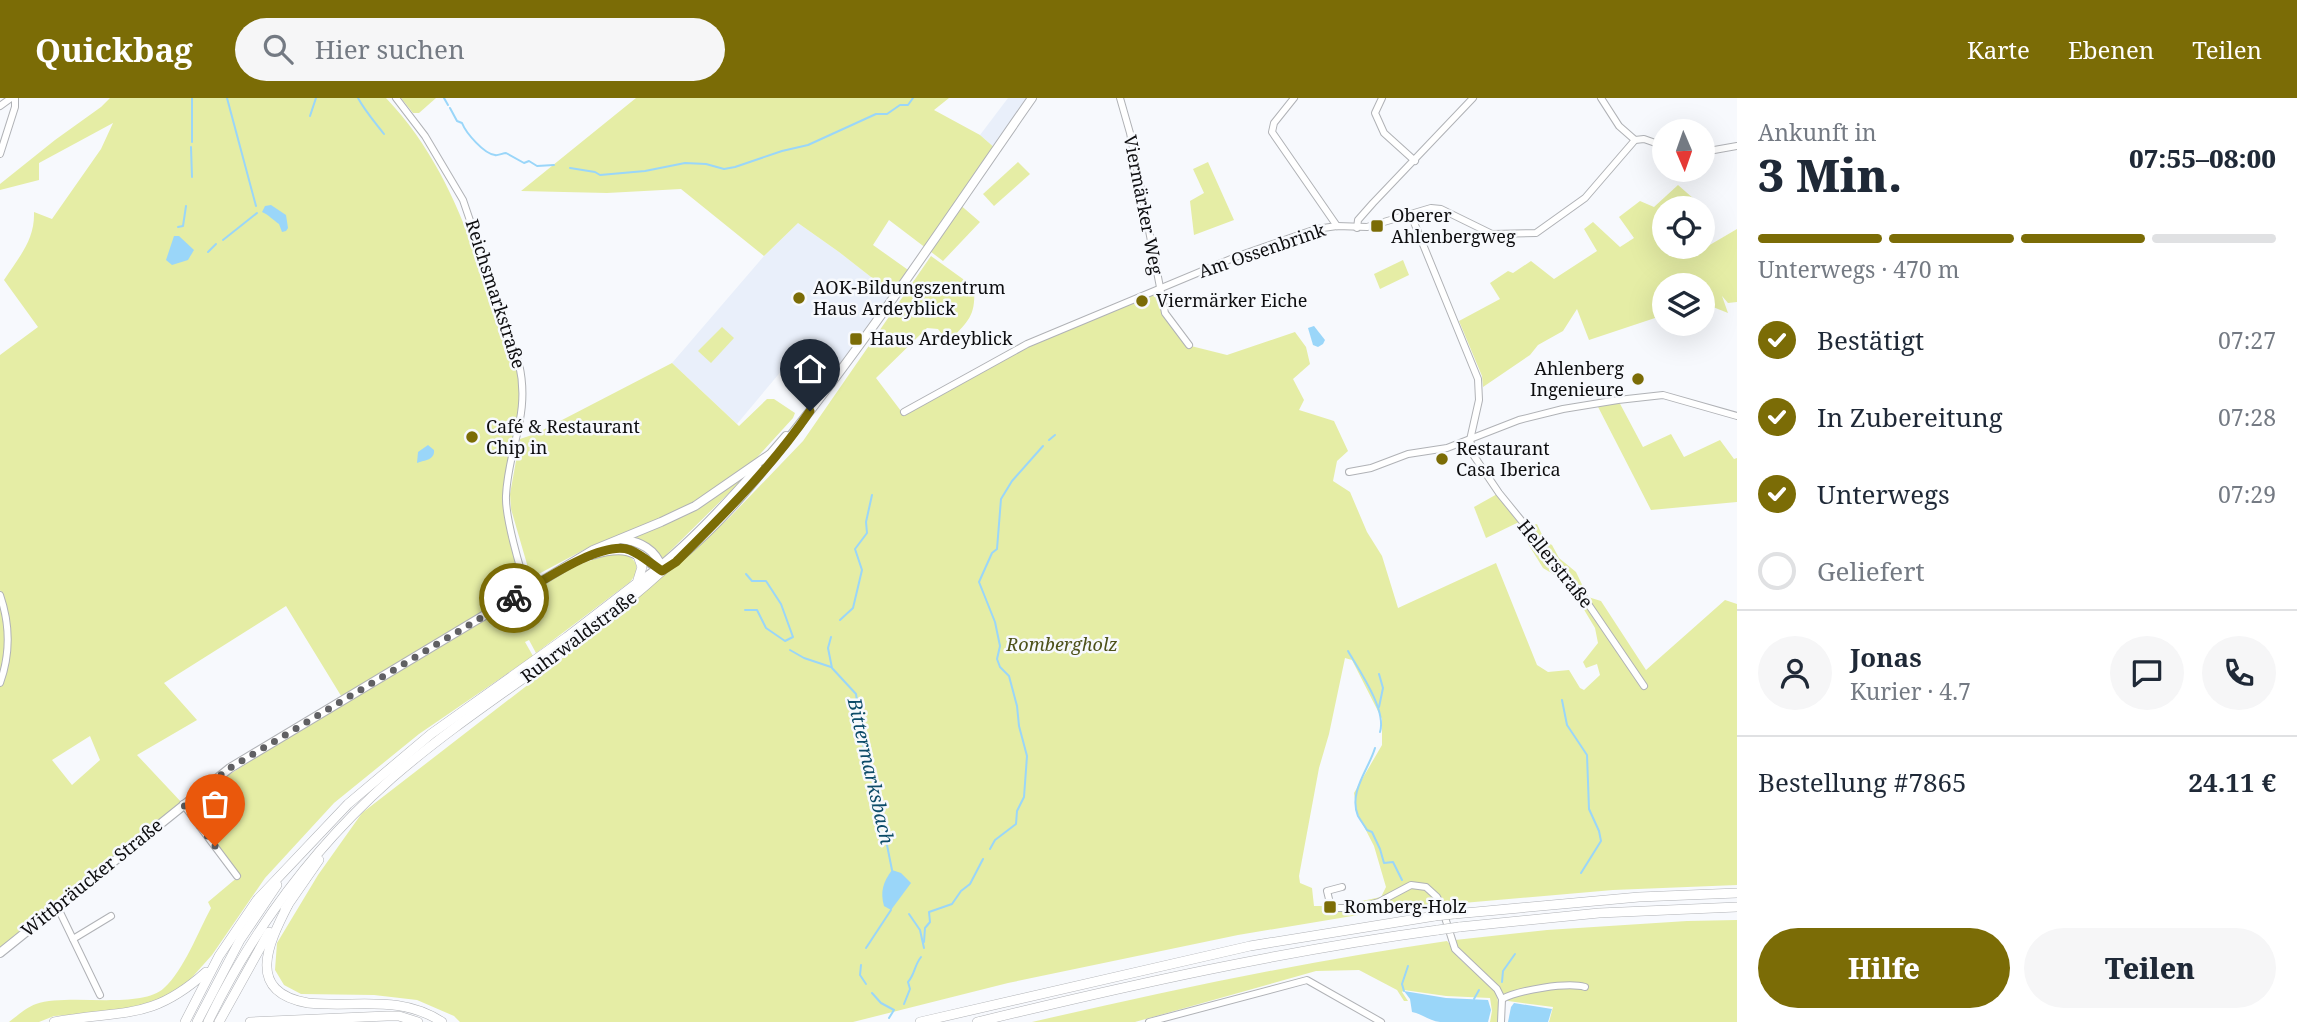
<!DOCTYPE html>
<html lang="de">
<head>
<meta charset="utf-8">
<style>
  body { margin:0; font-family:"Noto Serif",serif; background:#f6f6f7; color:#1f2937; height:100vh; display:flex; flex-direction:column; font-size:26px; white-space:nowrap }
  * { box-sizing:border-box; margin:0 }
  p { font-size:23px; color:#747a83 }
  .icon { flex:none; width:38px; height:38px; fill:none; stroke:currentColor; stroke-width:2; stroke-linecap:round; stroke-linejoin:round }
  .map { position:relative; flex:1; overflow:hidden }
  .side { display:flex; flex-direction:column; background:#fff; width:560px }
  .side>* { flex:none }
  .needle { width:46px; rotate:178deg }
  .fabs { position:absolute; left:1652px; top:21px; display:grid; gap:14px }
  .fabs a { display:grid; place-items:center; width:63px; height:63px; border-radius:50%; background:#fff; box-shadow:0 7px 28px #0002; font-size:35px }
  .pin { position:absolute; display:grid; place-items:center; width:60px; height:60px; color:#fff; margin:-72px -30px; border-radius:50% 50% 50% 0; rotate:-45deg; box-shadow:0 0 7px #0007 }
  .pin .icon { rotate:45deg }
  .courier { position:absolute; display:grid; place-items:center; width:70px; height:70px; margin:-35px; border:5px solid #7b6c06; border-radius:50%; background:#fff; color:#222; box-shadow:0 2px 9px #0007 }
  .overview em { font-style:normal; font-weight:800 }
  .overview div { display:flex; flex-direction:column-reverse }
  .overview { display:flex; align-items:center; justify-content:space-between; height:119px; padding:0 21px }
  h1 { font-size:46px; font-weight:800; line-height:52px }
  .bar { display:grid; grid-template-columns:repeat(4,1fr); gap:10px 7px; align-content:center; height:84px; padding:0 21px }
  .bar i { height:9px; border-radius:5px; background:#e0e1e3 }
  .bar .current { background:#7b6c06 }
  .bar p { grid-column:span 4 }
  .line { display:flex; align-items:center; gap:18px; padding:0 21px; border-top:2px solid #e0e1e3 }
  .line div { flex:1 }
  .round { display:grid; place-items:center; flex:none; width:74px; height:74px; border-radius:37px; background:#f6f6f7 }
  ol { padding:0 21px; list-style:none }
  li { display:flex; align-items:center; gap:21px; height:77px }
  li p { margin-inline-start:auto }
  li .icon { padding:7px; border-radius:50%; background:#7b6c06; color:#fff; stroke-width:4 }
  li:last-child { color:#747a83 }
  li i { width:38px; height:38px; border:4px solid #e0e1e3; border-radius:50% }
  .action { display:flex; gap:14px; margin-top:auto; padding:14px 21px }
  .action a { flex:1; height:80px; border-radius:42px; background:#7b6c06; color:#fff; font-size:28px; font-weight:800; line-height:80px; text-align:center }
  .action a+a { background:#f6f6f7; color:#1f2937 }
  header { display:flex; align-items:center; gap:42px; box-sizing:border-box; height:98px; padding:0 35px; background:#7b6c06; color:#fff }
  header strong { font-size:33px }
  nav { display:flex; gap:38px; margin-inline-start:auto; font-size:24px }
  .search { width:490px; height:63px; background:#f6f6f7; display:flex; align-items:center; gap:18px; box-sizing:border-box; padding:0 24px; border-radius:38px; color:#747a83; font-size:26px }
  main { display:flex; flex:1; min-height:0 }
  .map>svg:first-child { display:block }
</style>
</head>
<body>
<header>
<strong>Quickbag</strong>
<div class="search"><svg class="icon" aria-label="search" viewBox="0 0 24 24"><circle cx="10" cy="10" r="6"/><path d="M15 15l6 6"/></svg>Hier suchen</div>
<nav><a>Karte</a><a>Ebenen</a><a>Teilen</a></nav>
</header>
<main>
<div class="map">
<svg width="1737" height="924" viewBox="0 0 1737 924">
  <rect width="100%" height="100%" fill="#f7f9fd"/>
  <g fill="#e9effa">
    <path d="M1008,0H1032L996,51L980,37Z"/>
    <path d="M798,125L839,154L894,197L814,307L783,271L737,326L672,265L764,158Z"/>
  </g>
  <g fill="#e5eda5" fill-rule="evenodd">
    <path d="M110,0H386C448,65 474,148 500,232H505L524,293L506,404L528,492L343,601L286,508L164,585L197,622L137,657L183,706L0,855V589L4,578L5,506L0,492V257L38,229L4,182C19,159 35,142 34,114L52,121L101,51L113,25L39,65V82L0,92V86L55,42L101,9ZM90,638L100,662L72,687L52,662Z"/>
    <path d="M401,0H436L419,15H413Z"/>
    <path d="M636,0H949L934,12L980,37L996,51L958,105L980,124L943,163L889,122L873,147L911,174L894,197L839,154L798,125L764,158L681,91L607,95L521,93Z"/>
    <path d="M1018,64L1030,76L994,108L983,96Z"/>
    <path d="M1208,64L1234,122L1194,137L1190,103L1204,95L1193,71Z"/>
    <path d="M1678,87L1694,101L1697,110H1664V149H1703V129L1708,148L1737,131V204L1728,205L1722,198L1728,215L1703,205V187H1664V217L1589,242L1577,211L1563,233L1538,247L1530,257L1483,289L1482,278L1459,223L1500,201L1490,185L1508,173L1513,175L1531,163L1554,181L1597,153L1584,131L1593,124L1620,149L1634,140L1619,119L1640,103L1654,109Z"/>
    <path d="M931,158L974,189C976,219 968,223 948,244L938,231L927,230L876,280L904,317L1012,257L1065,232L1158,194L1168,220L1187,247L1227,257L1295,234L1306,249L1310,266L1293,281L1304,302L1299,312L1334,323L1348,353L1337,363L1333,383L1350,394L1367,434L1382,458L1398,510L1496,465L1537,567L1548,574L1569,572L1580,590L1584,592L1600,577L1597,566L1586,570L1583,564L1598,545L1595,530L1583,510L1563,482L1543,470L1519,431L1537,426L1545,443L1552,447L1559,460L1576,474L1588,499L1601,503L1646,572L1725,502L1737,506V787L1613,792L1394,811L1238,837L1008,885L853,924H460L454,918L417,902L374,897L301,896L284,887L275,872L277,845L318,777L362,715L613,521L729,420L803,343ZM1345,560L1352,562L1382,621V647L1354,695L1357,715L1374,748L1386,789L1381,799L1338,808L1330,802L1325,808H1314L1312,790L1300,785L1299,778L1319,670L1329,636Z"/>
    <path d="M1403,162L1409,177L1380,191L1374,176Z"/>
    <path d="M722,229L734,240L711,265L698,253Z"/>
    <path d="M672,265L739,328L767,301H774L795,315L793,320L752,365L691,406L647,426L591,448L531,480L511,411L510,396L520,341L535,336Z"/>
    <path d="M1618,302L1643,349L1671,336L1684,359L1720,342L1734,361L1737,360V404L1651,412L1596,305Z"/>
    <path d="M748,376L663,460L643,443L629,439L700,407Z"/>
    <path d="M1499,395L1521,423L1486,440L1474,409Z"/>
    <path d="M622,455C638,461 641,471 630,484L536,555L529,542L525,544L533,558L419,636L334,705L265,780L212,857L178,895L144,912L54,918L39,924H9C17,918 27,909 36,906C68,895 141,912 164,890C184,872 198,834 211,810L208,804L239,778L190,708L193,701C293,633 397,571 502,511C540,490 579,459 622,455Z"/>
    <path d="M0,502L6,538L0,586Z"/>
    <path d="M1737,822V924H1549L1553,909L1508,903L1494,883L1456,849L1455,842L1547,832L1687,823Z"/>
    <path d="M1447,843C1452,848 1454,855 1460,861C1486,888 1500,877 1499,924H1490L1492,913L1490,900L1446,898L1404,892L1402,894L1408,903H1404L1397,892L1359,872L1316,873L1135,924H1032C1170,892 1307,863 1447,843Z"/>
  </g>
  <g fill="#9ad6f9">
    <path d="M271,107L286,117L288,130L286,133L282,134L279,126C273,122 269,117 262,114L265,108Z"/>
    <path d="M174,138H179L194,152L188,162L172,167L166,162Z"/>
    <path d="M1314,228L1325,242L1323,246L1318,249L1313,247L1308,230Z"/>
    <path d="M428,347L434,352C435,362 425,362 417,365L418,354Z"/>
    <path d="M892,772L901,775L911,785L891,812L884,808C880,794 883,784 892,772Z"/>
    <path d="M1404,893L1446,900L1488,902L1491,912L1488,924C1473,924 1456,924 1440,924C1430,923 1422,916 1412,914L1410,901Z"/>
    <path d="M1514,905L1552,911L1548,924H1508L1511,909Z"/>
  </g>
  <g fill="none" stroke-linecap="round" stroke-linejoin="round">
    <g stroke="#9ad6f9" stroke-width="2">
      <path d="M227,0L256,108"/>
      <path d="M358,0C365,13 374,23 384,36"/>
      <path d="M444,0L448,7"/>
      <path d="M450,10L457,23L462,25C466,35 484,56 495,57C497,58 503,55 506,55L524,65L529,63L537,68L554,67"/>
      <path d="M310,18L316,0"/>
      <path d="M192,44V0"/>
      <path d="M191,49L192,79"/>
      <path d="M570,70L595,74L600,77L645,73L685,65L706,66L724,71L735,69L782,53L808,47L876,16H887L900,7H908L913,0"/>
      <path d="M178,129L183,128L186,108"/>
      <path d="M223,142L257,115"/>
      <path d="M208,154L216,146"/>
      <path d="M1049,342L1055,337"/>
      <path d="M745,512H757L766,530L785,543L793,539L781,506L766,483H752L746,476"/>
      <path d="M840,522L853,510L862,472L855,451L867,435L866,424L872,397"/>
      <path d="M831,539L828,550L832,570L856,596L865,659L875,683L876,705L887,727L888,736L886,742L892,772"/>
      <path d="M790,552L804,560L831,569"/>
      <path d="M1348,553C1359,572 1387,612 1380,634"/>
      <path d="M1379,576L1383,590L1379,609"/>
      <path d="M1562,602L1567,627L1587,657L1589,711L1599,733L1601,743L1581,775"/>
      <path d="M1375,650C1369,671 1348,694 1358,718C1361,723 1364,727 1367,732L1372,734L1380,751L1384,765L1393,764L1402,782"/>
      <path d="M990,751L995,742L1016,726L1017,713L1024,699L1027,658L1019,628L1017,608L1009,578L1000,569L997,561L1000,548L995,524L979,484L992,455L997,451L1001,401L1012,383L1043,348"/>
      <path d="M909,816L920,832L924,850"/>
      <path d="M924,844L925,830L930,824L929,814L952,806L961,793L970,786L983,761"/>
      <path d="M866,850L891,812"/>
      <path d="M861,867L860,877L866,886"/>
      <path d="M1502,884L1503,873L1515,856"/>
      <path d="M1404,893L1402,886L1408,868"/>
      <path d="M872,895L881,905L894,912L889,920"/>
      <path d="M1474,901L1479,892"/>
      <path d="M904,906L910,891L908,884C915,876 914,868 921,859"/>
    </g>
    <g stroke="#b0b2b6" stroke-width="8">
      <g id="minor">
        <path d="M396,0L425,38L463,102L519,266C531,317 508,350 506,398C505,418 520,473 528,492"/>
        <path d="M1120,0L1130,35L1165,215L1189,247"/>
        <path d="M1294,0L1274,25L1272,34L1337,128"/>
        <path d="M1382,0L1375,15L1384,35L1415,63"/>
        <path d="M1601,0L1619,28L1635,42"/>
        <path d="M0,8L11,0"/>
        <path d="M1703,54L1737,48"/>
        <path d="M0,56L15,9V0"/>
        <path d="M1411,117L1478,281L1479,302L1470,342L1474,358L1499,395L1582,497L1644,588"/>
        <path d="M1357,130L1358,122L1373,105L1473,0"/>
        <path d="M904,314L1027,246L1238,158L1316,131L1337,128L1367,129L1431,110L1441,111L1492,136L1536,135L1585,100L1635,42L1644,41L1664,48"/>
        <path d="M1349,374L1371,370L1408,356L1447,350L1519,322L1563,311L1618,302L1663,297L1737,318"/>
        <path d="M0,497C10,526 10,557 0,585"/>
        <path d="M183,706L237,778"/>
        <path d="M1342,789L1327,793L1330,805L1337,810H1358L1379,804L1411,787L1426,789L1437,799L1441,807L1455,851L1497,891L1502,901L1501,924"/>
        <path d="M57,808L100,897"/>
        <path d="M73,841L111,818"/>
        <path d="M1502,901C1519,892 1567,884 1585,889"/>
        <path d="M1149,924L1307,882L1381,924"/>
      </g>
    </g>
    <g stroke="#b0b2b6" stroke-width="10">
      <g id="major">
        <path d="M767,360L786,338"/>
        <path d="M621,441C641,444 655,451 662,470"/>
        <path d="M592,457C626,447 633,453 660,472"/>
        <path d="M662,473C721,430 769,366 813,309C890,209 960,103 1032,0"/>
        <path d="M637,485C677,460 726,406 758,370"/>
        <path d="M0,855L230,670L593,452L661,424L695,408L769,357"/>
      </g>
    </g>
    <g stroke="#b0b2b6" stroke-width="10">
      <g id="highway">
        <path d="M288,807C268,846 245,894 308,905C356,910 399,896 442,924"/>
        <path d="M285,811L319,762"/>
        <path d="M1454,816L1639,799L1737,795"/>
        <path d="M1459,829L1599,815L1737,809"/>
        <path d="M54,924C123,911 150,924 206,874"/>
        <path d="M185,924L219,858L257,802L348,706L431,636L567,539L637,485L642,469L638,458"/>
        <path d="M197,924L240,842L277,787"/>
        <path d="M208,924C253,831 315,748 392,680C478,605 578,550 662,473"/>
        <path d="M219,924L269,834"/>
        <path d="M250,924L387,918H399L418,924"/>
        <path d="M920,924L1250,848L1435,818"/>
        <path d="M977,924C1130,887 1282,853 1438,832"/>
      </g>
    </g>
    <use href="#minor" stroke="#fff" stroke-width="6"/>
    <use href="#major" stroke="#fff" stroke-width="8"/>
    <use href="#highway" stroke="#fff" stroke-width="9"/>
    <g stroke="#b0b2b6" stroke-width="10" stroke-linecap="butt">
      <g id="highway-bridge">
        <path d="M1435,818L1454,816"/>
        <path d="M1438,832L1459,829"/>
      </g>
    </g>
    <use href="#highway-bridge" stroke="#fff" stroke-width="9"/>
  </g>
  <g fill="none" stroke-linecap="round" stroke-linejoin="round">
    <path stroke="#606063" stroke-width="7" stroke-dasharray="0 12.6" d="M215,748L183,706L230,670L514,500"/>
    <path stroke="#7b6c06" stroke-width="9" d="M514,500C538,486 602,441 630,452C642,457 651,466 662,473L676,464C724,416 772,369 810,313"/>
  </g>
  <g fill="#7b6c06" stroke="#f7f9fd" stroke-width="2.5">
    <rect x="1370" y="121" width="14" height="14" rx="3.5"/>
    <circle cx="799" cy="200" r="7"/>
    <circle cx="1142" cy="203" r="7"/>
    <rect x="849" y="234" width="14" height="14" rx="3.5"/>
    <circle cx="1638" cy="281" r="7"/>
    <circle cx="472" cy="339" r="7"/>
    <circle cx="1442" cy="361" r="7"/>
    <rect x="1323" y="802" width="14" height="14" rx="3.5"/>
  </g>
  <g text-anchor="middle" stroke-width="5" stroke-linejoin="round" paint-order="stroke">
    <g font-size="18" fill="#0e0e10" stroke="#f7f9fd">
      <text transform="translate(1143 107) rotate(79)" y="6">Viermärker Weg</text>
      <text transform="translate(1262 153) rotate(-19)" y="6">Am Ossenbrink</text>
      <text transform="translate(495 196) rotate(72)" y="6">Reichsmarkstraße</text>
      <text transform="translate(1555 466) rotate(51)" y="6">Hellerstraße</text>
      <text transform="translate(579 539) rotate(-37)" y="6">Ruhrwaldstraße</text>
      <text transform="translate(92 780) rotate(-39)" y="6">Wittbräucker Straße</text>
    </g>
    <g font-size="18" fill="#0e0e10" stroke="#f7f9fd" text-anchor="start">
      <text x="1391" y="124">Oberer<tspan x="1391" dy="21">Ahlenbergweg</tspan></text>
      <text x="813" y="196">AOK-Bildungszentrum<tspan x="813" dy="21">Haus Ardeyblick</tspan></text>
      <text x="1156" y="209">Viermärker Eiche</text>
      <text x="870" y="247">Haus Ardeyblick</text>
      <text x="1624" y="277" text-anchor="end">Ahlenberg<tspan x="1624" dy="21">Ingenieure</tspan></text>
      <text x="486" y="335">Café &amp; Restaurant<tspan x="486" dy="21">Chip in</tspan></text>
      <text x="1456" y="357">Restaurant<tspan x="1456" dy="21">Casa Iberica</tspan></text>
      <text x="1344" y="815">Romberg-Holz</text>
    </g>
    <g font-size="18" font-style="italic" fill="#4d511a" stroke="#f7f9fd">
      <text x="1062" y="553">Rombergholz</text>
    </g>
    <g font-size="19" font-style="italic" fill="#0c4b68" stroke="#f7f9fd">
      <text transform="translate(871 673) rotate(77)" y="7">Bittermarksbach</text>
    </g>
  </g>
</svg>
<div class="fabs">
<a><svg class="needle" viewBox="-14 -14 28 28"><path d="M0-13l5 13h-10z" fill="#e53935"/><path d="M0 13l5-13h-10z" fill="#747a83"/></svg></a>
<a><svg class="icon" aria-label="locate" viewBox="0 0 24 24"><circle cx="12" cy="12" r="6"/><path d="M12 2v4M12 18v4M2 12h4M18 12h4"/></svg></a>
<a><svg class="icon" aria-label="layers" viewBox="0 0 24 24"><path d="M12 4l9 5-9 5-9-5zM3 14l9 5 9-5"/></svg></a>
</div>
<div class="pin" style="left:215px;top:748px;background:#ea580c"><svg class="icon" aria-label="bag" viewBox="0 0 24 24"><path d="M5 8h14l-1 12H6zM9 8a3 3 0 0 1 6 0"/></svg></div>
<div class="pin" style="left:810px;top:313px;background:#1f2937"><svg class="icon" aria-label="home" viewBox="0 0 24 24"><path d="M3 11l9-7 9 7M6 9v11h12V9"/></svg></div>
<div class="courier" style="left:514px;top:500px"><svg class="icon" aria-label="bike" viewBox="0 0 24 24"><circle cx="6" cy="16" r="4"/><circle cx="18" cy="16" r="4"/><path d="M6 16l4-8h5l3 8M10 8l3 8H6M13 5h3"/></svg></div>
</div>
<section class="side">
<div class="overview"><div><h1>3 Min.</h1><p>Ankunft in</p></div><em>07:55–08:00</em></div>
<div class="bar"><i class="current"></i><i class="current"></i><i class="current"></i><i></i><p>Unterwegs · 470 m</p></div>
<ol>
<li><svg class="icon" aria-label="check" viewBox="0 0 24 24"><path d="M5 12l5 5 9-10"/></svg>Bestätigt<p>07:27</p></li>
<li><svg class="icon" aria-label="check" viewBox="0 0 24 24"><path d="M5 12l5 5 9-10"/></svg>In Zubereitung<p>07:28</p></li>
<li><svg class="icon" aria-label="check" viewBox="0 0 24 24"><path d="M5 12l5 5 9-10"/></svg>Unterwegs<p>07:29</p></li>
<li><i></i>Geliefert</li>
</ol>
<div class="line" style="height:126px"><a class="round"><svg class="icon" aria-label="person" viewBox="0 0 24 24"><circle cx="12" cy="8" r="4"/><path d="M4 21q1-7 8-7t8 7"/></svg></a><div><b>Jonas</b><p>Kurier · 4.7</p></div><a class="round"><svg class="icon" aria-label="chat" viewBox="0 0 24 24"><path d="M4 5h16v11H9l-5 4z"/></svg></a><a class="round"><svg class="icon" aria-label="phone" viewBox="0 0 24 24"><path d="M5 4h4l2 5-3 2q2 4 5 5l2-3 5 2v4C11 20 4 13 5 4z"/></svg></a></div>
<div class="line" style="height:91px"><div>Bestellung #7865</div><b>24.11 €</b></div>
<div class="action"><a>Hilfe</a><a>Teilen</a></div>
</section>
</main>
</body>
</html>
